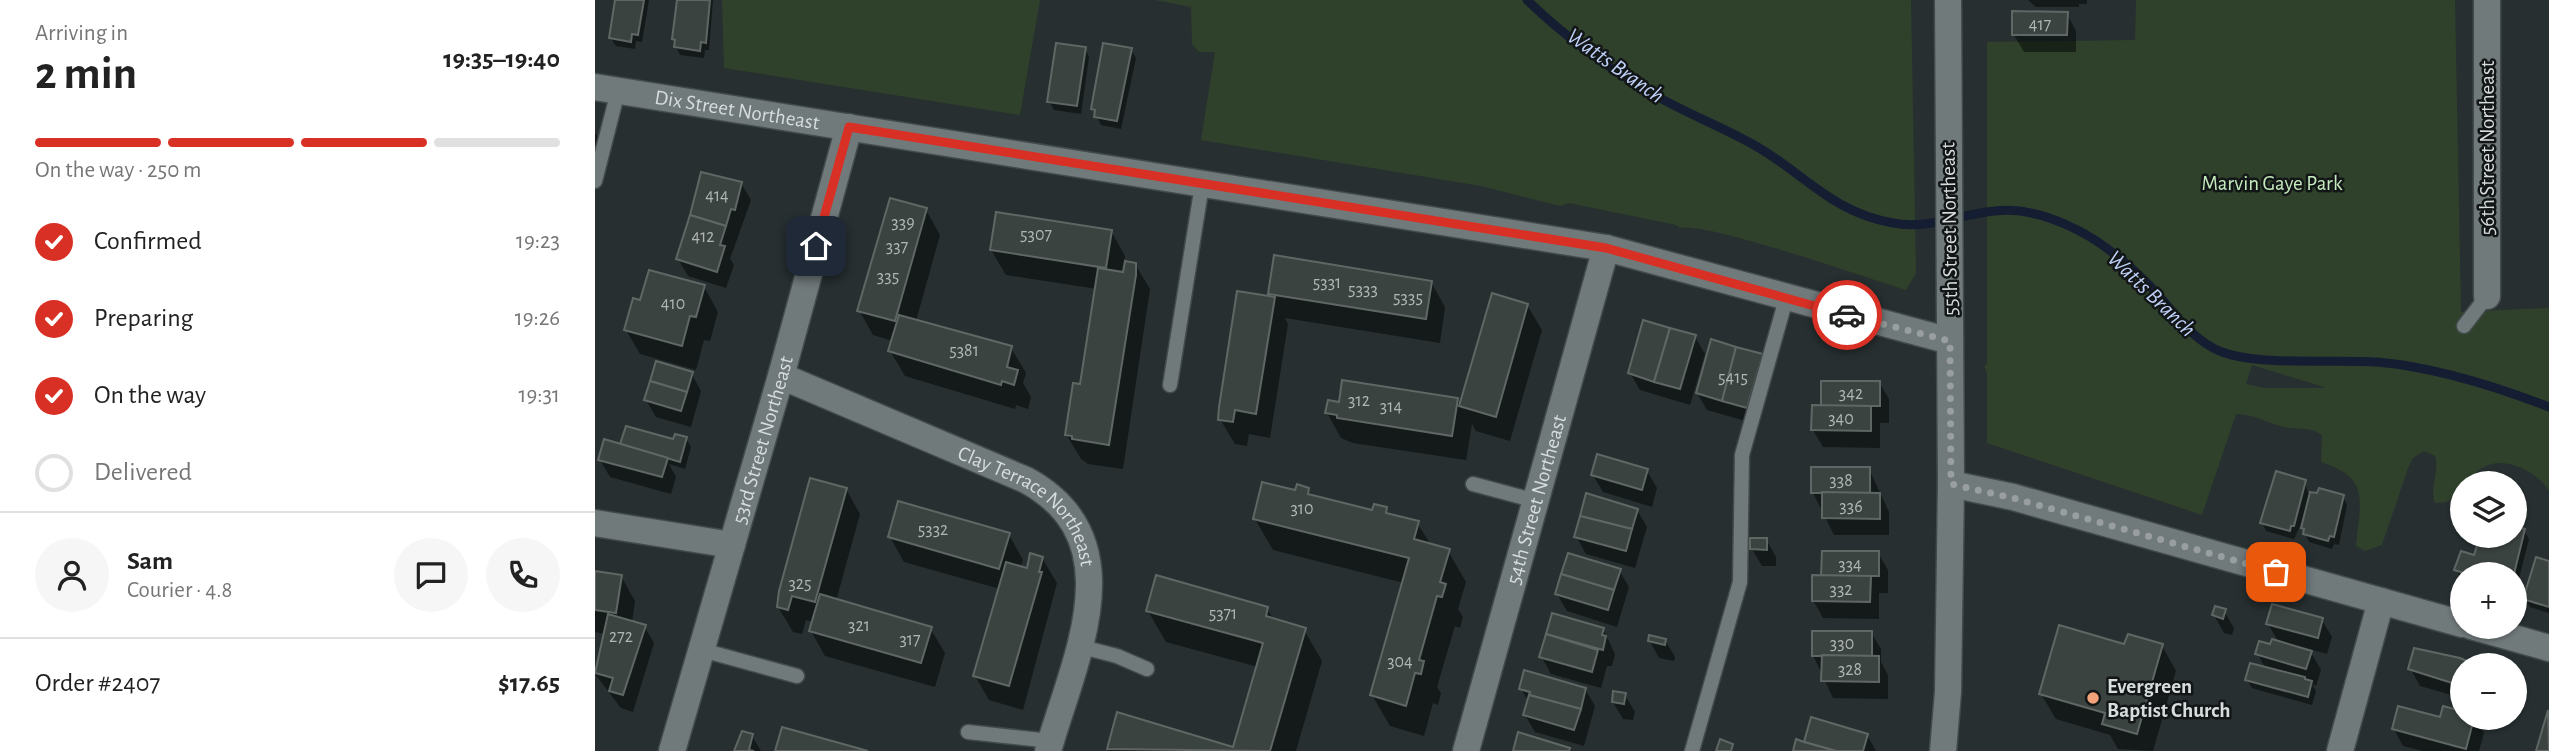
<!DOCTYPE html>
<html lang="en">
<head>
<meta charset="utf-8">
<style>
  body { margin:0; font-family:"Alegreya Sans",sans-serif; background:#f6f6f6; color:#222; height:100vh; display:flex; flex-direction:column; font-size:26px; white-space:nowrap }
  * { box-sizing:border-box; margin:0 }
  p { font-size:23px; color:#767676 }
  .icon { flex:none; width:38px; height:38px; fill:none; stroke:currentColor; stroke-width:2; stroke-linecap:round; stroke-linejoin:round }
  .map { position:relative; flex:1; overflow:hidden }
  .drawer { display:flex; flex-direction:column; background:#fff; width:595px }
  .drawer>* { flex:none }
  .buttons { position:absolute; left:1855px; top:471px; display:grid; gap:14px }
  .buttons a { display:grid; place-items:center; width:77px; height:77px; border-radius:50%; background:#fff; box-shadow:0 2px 5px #0004; font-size:35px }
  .pin { position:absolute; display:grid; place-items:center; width:60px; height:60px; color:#fff; margin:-30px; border-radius:14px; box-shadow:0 4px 10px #0006 }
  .courier { position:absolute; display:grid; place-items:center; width:70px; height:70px; margin:-35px; border:5px solid #d93025; border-radius:50%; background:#fff; color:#222; box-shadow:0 2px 9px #0007 }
  .headline em { font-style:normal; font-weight:700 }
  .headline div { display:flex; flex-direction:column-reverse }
  .headline { display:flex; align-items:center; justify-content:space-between; height:119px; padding:0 35px }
  h1 { font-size:46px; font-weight:700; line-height:52px }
  .bar { display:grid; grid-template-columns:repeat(4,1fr); gap:10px 7px; align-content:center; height:84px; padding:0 35px }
  .bar i { height:9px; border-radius:5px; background:#e0e0e0 }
  .bar .selected { background:#d93025 }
  .bar p { grid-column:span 4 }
  .line { display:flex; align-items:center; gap:18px; padding:0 35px; border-top:2px solid #e0e0e0 }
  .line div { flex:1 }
  .round { display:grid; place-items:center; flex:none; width:74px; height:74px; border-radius:37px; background:#f6f6f6 }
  ol { padding:0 35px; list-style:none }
  li { display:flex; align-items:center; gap:21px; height:77px }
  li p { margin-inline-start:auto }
  li .icon { padding:7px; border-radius:50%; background:#d93025; color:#fff; stroke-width:4 }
  li:last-child { color:#767676 }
  li i { width:38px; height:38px; border:4px solid #e0e0e0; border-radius:50% }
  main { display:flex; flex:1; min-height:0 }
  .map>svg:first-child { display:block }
</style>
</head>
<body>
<main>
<section class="drawer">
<div class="headline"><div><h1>2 min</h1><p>Arriving in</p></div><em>19:35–19:40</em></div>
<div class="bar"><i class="selected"></i><i class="selected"></i><i class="selected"></i><i></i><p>On the way · 250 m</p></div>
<ol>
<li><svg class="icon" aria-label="check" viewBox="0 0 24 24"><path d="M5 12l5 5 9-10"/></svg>Confirmed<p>19:23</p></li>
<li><svg class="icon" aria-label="check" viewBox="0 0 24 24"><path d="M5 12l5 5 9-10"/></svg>Preparing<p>19:26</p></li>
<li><svg class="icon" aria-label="check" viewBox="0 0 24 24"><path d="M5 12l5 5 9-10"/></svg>On the way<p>19:31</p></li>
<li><i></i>Delivered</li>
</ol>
<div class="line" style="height:126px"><a class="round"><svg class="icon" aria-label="person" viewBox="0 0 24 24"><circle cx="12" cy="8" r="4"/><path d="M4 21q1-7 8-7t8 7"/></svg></a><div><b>Sam</b><p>Courier · 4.8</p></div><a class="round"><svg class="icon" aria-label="chat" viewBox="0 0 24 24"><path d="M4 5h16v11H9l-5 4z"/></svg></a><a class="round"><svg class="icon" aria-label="phone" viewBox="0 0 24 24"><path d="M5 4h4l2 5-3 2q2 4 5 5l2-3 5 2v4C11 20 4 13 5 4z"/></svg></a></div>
<div class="line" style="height:91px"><div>Order #2407</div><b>$17.65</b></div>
</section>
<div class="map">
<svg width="1954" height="751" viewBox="0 0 1954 751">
  <rect width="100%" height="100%" fill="#272f30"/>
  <g fill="#2f412b" fill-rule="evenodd">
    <path d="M127,0H445L425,115L129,68Z"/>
    <path d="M560,0H1316L1321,273L1311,290C1275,279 1110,221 1085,228L1081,225L974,203L965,206L886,186L606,140L620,52H604L597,44L596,7Z"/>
    <path d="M1541,0H1860L1866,312L1954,308V491C1943,472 1910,455 1889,467C1882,470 1878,477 1873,483H1867V490C1859,500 1853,503 1840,503C1834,487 1845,472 1840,456L1829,451L1818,458L1813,468L1787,545L1770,551L1761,546C1765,501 1776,478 1726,462L1727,435C1716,426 1703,430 1689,427C1672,423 1659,414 1641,414L1607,515L1392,443V373L1389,366L1392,364V42L1540,40ZM1657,365L1729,387V388H1670L1651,384Z"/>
  </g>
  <g fill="#0007">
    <path d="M22,0H54L47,42L41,41L40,49L21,46L16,38Z"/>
    <path d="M84,0H118L114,50H110L109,58L85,55L81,47L79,39Z"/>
    <path d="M1433,0H1492V4H1484V7H1441Z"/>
    <path d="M1472,14L1481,31V52H1429L1419,35Z"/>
    <path d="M490,48L494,57L486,114L459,110L454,101Z"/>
    <path d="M536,50L541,58L526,129L506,125L498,109Z"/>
    <path d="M0,133L12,150L0,175Z"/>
    <path d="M146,183L156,200L135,259L139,265L131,288L93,276L83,259Z"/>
    <path d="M331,210L345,235L321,321L416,348L431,373L428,383L436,397L433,409L421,405L420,409L310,376L295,351L298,341L278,335L264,310Z"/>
    <path d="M516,231L530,256L529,262L540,264L555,289L528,469L493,464L486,459L471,434L486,385L502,289L411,275L396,250Z"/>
    <path d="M836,282L850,307L845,343L690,318L693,324L675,438L654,434L652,446L640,444L625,419L678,299L675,293Z"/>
    <path d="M109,287L123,312L115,341L109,340L101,370L45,354L31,330L47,302Z"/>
    <path d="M932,305L947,330L915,441L881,431L877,424L871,460L758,443L746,438L732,413L745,404L862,399L866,406Z"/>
    <path d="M1100,337L1110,354L1095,405L1045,390L1035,373Z"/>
    <path d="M1166,356L1176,373L1161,424L1112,410L1102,393Z"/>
    <path d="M96,373L106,391L96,427L61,417L51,400Z"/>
    <path d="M1284,382L1294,399V423H1285V448L1228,447L1218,430L1228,408Z"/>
    <path d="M91,439L96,447L90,469L74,464L81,477L76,494L15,477L5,460L29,447Z"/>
    <path d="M1274,469L1294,512V535H1239L1218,493Z"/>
    <path d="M1052,471L1062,488L1057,507L1008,492L998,475Z"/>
    <path d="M1710,481L1713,493L1748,497L1752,505L1744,545L1739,544L1737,549L1714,542L1706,524L1699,539L1671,531L1667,522Z"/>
    <path d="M251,489L265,514L241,601L335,628L350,653L340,687L230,656L216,631L219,622L211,620L207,634L198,632L183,607Z"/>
    <path d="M713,489L718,497L778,512L791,509L795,516L822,523L836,545L853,551L871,582L863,609L868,617L865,628L860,626L842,687L846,693L843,705L838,703L829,736L795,726L777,695L809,583L678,550L660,519L701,493Z"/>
    <path d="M1042,510L1052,527L1040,568L991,554L981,536Z"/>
    <path d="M1920,528L1929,531L1934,539L1920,594V574H1867L1866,578L1861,570L1880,557L1887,536H1920Z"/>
    <path d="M414,535L428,560L425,568L433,570L447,558L462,583L428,710L394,700L380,676L405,589L309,562L295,537Z"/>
    <path d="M1171,539L1181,557V566H1167L1157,549Z"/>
    <path d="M1283,553L1293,570V593H1284V619L1228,618L1218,600L1228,578Z"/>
    <path d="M1954,563V613L1935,607L1930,599Z"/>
    <path d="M1024,570L1034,587L1022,627L972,611L962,594Z"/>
    <path d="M0,573L26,576L40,601L37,622L49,626L59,643L38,712L26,708L0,674L10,634L0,632Z"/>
    <path d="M672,608L679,621L709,630L727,661L701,751H515L513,748L640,749L663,667L571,642L553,611Z"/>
    <path d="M1629,611L1639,628L1637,635L1629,633L1619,615Z"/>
    <path d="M958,615L1008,629L1020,654L1017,666H1012L1006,688L956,674L946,656Z"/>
    <path d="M1727,620L1737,637L1732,654L1714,649L1726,670L1721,686L1717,684L1721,691L1717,705L1657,688L1652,680L1671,669L1662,653L1684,643L1673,624Z"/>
    <path d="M1276,632L1286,649V662L1293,675V699L1238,698L1218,655Z"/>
    <path d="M1070,640L1080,657L1079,661L1064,658L1055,641Z"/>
    <path d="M1531,646H1567L1581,671L1558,751L1523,749L1515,735L1461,719L1446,694Z"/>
    <path d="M1820,650L1876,665H1867V698L1825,686L1815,668Z"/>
    <path d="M926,689H990L1000,706L989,746L940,732L930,715L934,702Z"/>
    <path d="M1030,695L1040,712L1038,720L1028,719L1018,702Z"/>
    <path d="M1850,708L1867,713V718H1880L1889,733L1884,751H1828L1808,746L1799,729L1846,720Z"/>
    <path d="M1272,735L1281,751H1199L1210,744Z"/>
    <path d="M157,736L166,751H143Z"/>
  </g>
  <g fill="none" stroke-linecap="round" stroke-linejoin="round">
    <path stroke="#141d32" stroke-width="9" d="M932,0C967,34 1009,65 1051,90C1085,111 1124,125 1159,145C1209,173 1236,212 1298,223C1333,230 1365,214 1400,211C1424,208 1450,215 1472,225C1502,238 1529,260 1551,282C1576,306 1593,339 1627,352C1665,366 1739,359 1782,362C1839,367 1900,386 1954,407"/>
  </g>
  <g fill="#3b4340" stroke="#5f6764" stroke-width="2">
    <path d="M20,0H49L43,35L37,34L36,42L14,38Z"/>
    <path d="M82,0H115L111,43L106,42L105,51L79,47L80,40L77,39Z"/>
    <path d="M1417,11L1473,12L1472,35H1417Z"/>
    <path d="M461,43L491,47L482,106L452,102Z"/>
    <path d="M508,43L537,48L522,121L499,117L500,110L496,109Z"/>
    <path d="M106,172L147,182L140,210L136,209L131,226L95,215Z"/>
    <path d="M295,198L332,208L300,321L262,311Z"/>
    <path d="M401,212L517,230L511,268L395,250Z"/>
    <path d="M95,215L131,226L125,245L130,246L122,272L81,259Z"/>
    <path d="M679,255L837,281L831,319L673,294Z"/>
    <path d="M530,261L541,263V275L514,445L477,439V436L470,435L478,383L485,384L503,268L528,272Z"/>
    <path d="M54,270L110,285L101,317L95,316L87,346L29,330L38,298L45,300Z"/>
    <path d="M642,291L680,297L661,414L640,410L638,422L623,420L624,407Z"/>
    <path d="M897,293L933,304L901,417L864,406Z"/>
    <path d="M304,315L417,346L412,367L423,370L419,385L407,381L406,385L293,351Z"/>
    <path d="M1048,320L1075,328L1059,382L1033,373Z"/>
    <path d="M1075,328L1101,335L1085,389L1059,382Z"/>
    <path d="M1116,339L1141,347L1127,401L1101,393Z"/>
    <path d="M1141,347L1168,354L1152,408L1127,401Z"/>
    <path d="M61,361L98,372L92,392L55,381Z"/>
    <path d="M747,380L863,398L857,436L742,418V415L730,413L733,400L744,402Z"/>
    <path d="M55,381L92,392L86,411L49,400Z"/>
    <rect x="1226" y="381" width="59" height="25"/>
    <path d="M1217,405L1276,406V431L1216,430Z"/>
    <path d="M31,426L78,439L80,434L92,437L85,462L25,444Z"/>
    <path d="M9,439L73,458L67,477L3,460Z"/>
    <path d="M1002,454L1053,469L1047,490L996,475Z"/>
    <rect x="1216" y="467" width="59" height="26"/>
    <path d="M1681,471L1711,480L1699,526H1696L1695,531L1665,523Z"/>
    <path d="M215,478L252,488L220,602L197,596L193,610L182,607L184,591Z"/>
    <path d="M667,482L700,490L702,484L714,488L713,494L777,510L779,504L792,507L791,513L824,521L819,539L855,549L845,582L851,584L847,597L842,596L824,660L829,661L826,674L820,673L811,706L775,695L814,558L658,519Z"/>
    <path d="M1724,488L1749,495L1739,537L1735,536L1733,541L1708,534L1709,529L1706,528L1715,492L1722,493Z"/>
    <path d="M1227,492L1285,493V519L1227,518Z"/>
    <path d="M991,493L1043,509L1037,529L985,516Z"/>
    <path d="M303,501L415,533L404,569L293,537Z"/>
    <path d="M985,516L1037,529L1031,551L979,537Z"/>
    <path d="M1920,526L1930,529L1919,574H1872L1859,570L1866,551L1879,555L1885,536H1920Z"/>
    <path d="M1155,538H1172V550L1155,549Z"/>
    <path d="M1227,551H1284V576H1226Z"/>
    <path d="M435,553L448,557L444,572H447L414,686L378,676L411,562L432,568Z"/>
    <path d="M973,553L1026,569L1019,590L966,574Z"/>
    <path d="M1941,557L1954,561V607L1928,599Z"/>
    <path d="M0,571L27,575L21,613L0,610Z"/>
    <path d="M966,574L1019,590L1013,610L960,594Z"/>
    <path d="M561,575L673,607L671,616L711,628L675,751L512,749L522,712L638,747L668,643L551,611Z"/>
    <path d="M1217,575L1276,576L1275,602L1217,601Z"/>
    <path d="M225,594L337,627L326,663L214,631Z"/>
    <path d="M1677,604L1728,618L1723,638L1671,624Z"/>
    <path d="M1620,606L1631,609L1628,619L1617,615Z"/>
    <path d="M957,613L1009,628L1007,635L1011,636L1008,650L951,634Z"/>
    <path d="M13,614L51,625L28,695L14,691L18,678L0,673Z"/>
    <path d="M1464,625L1529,644L1533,634L1568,644L1542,734L1507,724L1510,713L1444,694Z"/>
    <rect x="1217" y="631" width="60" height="25"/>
    <path d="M951,634L1003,650L997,672L944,657Z"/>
    <path d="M1054,635L1071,639L1070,645L1053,641Z"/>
    <path d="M1677,639L1717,651L1711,669L1660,654L1664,641L1675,644Z"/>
    <path d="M1819,648L1865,658L1881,665H1867V684L1857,683L1813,669Z"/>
    <path d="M1227,655L1284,656V682L1226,681Z"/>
    <path d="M1655,663L1710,677V679L1717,681L1713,697L1650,680Z"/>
    <path d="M929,670L991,688L986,709L934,695L935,692L924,689Z"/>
    <path d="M1018,691L1031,693L1029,704L1017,702Z"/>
    <path d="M934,695L986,709L979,730L928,715Z"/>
    <path d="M1803,706L1845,717L1848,706L1867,711V718H1879L1871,749L1797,729Z"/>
    <path d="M1953,710L1954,751H1941Z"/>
    <path d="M1216,717L1273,734L1268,751H1241L1209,742Z"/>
    <path d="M187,727L273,751H180Z"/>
    <path d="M147,731L158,734L154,750L159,751H139Z"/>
    <path d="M923,732L975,748L974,751H918Z"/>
    <path d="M1125,739L1138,744L1136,751H1121Z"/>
    <path d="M1201,739L1209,742L1241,751H1198Z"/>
  </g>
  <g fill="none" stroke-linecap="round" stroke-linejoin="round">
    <g stroke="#434a4b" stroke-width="17">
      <g id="service">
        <path d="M0,181L23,91"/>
        <path d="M1869,326L1892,296"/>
        <path d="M575,385L607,185"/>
        <path d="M878,484L941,501"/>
        <path d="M483,646L522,656L552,669"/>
        <path d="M107,650L202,676"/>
        <path d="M373,732L456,741"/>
        <path d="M1097,751L1145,582L1147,455L1191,299"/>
      </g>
    </g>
    <g stroke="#434a4b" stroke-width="29">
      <g id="minor">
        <path d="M1892,0V296"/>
        <path id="s1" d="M0,87L1011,248L1355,341"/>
        <path id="s2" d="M186,376L431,480C541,540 479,659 453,751"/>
        <path d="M1356,484L1418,497L1867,624"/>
        <path d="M0,523L137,545"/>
        <path d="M1876,626L1954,648"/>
        <path id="s3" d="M77,751L186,376L254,127"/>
        <path id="s4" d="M871,751L1011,248"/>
        <path d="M1348,751L1353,692L1356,484L1353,0"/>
        <path d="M1745,751L1786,601"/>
      </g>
    </g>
    <use href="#service" stroke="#717a7b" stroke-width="14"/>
    <use href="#minor" stroke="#717a7b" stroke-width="26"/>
  </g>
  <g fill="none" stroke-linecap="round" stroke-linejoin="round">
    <path stroke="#999fa0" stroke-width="7" stroke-dasharray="0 12.6" d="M1252,315L1355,341L1356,484L1418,498L1681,572"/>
    <path stroke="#d93025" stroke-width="9" d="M221,246L254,127L1011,248L1252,315"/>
  </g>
  <circle fill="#f1a27b" stroke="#131617" stroke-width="2.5" cx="1498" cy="698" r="7"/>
  <g text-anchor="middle" stroke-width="5" stroke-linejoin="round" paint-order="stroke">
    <g font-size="18" fill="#b0b6b6">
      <text x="1445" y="30">417</text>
      <text x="122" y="201">414</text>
      <text x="308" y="228">339</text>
      <text x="441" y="240">5307</text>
      <text x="108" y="242">412</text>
      <text x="302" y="252">337</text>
      <text x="293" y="282">335</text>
      <text x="732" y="288">5331</text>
      <text x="768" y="295">5333</text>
      <text x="813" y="303">5335</text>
      <text x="78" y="309">410</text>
      <text x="369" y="356">5381</text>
      <text x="1138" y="383">5415</text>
      <text x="1256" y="399">342</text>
      <text x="764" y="406">312</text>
      <text x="796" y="412">314</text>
      <text x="1246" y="424">340</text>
      <text x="1246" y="486">338</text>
      <text x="1256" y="512">336</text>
      <text x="707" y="514">310</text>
      <text x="338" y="535">5332</text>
      <text x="1255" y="570">334</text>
      <text x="205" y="589">325</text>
      <text x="1246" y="595">332</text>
      <text x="628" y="619">5371</text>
      <text x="264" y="631">321</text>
      <text x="26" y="642">272</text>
      <text x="315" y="645">317</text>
      <text x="1247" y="649">330</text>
      <text x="805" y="667">304</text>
      <text x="1255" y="675">328</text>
    </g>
    <g font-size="21" fill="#d7dcdd" stroke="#131617">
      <text dy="7" stroke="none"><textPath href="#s1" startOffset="144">Dix Street Northeast</textPath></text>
      <text transform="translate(1892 148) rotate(-90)" y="7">56th Street Northeast</text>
      <text transform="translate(1354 229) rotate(-91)" y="7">55th Street Northeast</text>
      <text dy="7" stroke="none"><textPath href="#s3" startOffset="324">53rd Street Northeast</textPath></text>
      <text dy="7" stroke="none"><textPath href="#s4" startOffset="261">54th Street Northeast</textPath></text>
      <text dy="7" stroke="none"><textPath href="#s2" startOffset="285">Clay Terrace Northeast</textPath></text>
    </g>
    <g font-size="21" fill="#c4eabd" stroke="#131617">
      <text x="1677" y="190">Marvin Gaye Park</text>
    </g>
    <g font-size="21" font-weight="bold" fill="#d7dcdd" stroke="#131617" text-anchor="start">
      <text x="1512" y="693">Evergreen<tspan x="1512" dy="24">Baptist Church</tspan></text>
    </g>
    <g font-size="23" font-style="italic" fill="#bfd1f9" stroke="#131617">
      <text transform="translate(1021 65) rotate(35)" y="8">Watts Branch</text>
      <text transform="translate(1557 293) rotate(44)" y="8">Watts Branch</text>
    </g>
  </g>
</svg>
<div class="buttons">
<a><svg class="icon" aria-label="layers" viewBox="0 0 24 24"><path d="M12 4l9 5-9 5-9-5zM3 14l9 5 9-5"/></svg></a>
<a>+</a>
<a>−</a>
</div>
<div class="pin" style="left:1681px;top:572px;background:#ea580c"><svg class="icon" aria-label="bag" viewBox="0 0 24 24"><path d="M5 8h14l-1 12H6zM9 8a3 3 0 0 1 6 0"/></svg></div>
<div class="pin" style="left:221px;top:246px;background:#1f2937"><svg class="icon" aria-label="home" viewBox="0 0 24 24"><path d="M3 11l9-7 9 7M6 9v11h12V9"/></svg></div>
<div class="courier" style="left:1252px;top:315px"><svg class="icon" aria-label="car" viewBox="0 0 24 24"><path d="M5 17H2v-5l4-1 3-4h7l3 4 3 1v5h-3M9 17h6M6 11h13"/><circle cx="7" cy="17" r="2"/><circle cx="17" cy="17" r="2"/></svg></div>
</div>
</main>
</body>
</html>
